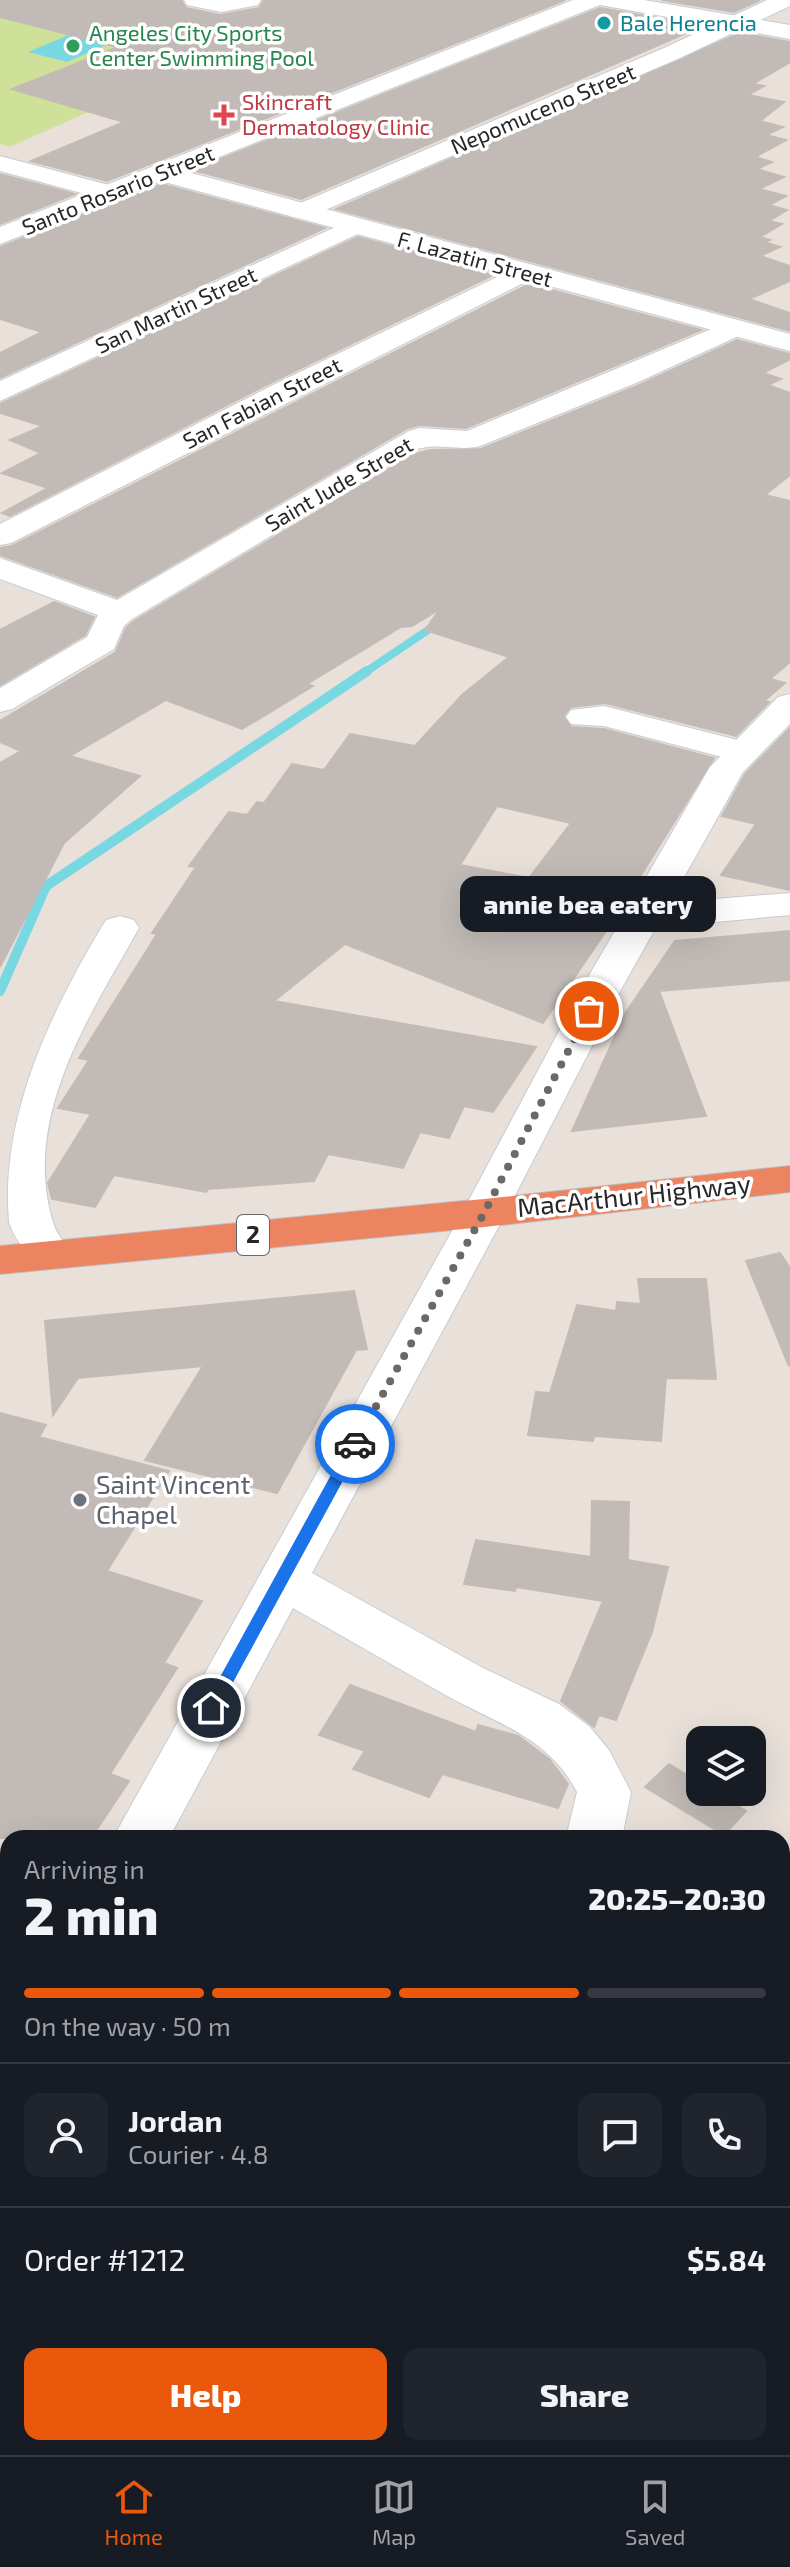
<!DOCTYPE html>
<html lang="en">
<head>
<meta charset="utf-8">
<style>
  body { margin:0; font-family:"Exo 2",sans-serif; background:#20242c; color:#f1f3f6; height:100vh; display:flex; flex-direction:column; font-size:30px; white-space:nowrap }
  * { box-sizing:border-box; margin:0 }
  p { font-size:26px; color:#9ea1a6 }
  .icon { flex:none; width:44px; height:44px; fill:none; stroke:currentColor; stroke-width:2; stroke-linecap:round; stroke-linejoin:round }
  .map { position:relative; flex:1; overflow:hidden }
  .side { position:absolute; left:0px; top:1830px; width:790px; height:626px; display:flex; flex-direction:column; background:#171b24; border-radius:24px 24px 0 0; box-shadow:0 8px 32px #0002 }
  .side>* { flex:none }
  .tools { position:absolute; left:686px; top:1726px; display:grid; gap:16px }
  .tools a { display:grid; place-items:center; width:80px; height:80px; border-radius:16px; background:#171b24; box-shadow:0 8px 32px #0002; font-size:40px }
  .pin { position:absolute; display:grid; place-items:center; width:68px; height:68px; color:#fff; margin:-34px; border:4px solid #fff; border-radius:50%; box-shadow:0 2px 8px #0007 }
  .courier { position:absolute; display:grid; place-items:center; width:80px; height:80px; margin:-40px; border:6px solid #1a73e8; border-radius:50%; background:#fff; color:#222; box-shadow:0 2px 10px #0007 }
  .bubble { position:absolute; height:56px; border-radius:16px; background:#171b24; box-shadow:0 8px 32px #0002; font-size:26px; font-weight:800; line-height:56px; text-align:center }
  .summary em { font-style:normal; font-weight:800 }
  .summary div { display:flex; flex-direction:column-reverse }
  .summary { display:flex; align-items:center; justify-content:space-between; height:136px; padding:0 24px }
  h1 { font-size:52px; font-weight:800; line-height:60px }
  .bar { display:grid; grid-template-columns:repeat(4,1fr); gap:12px 8px; align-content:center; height:96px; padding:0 24px }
  .bar i { height:10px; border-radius:6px; background:#363941 }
  .bar .current { background:#ea580c }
  .bar p { grid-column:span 4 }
  .line { display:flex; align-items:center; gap:20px; padding:0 24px; border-top:2px solid #363941 }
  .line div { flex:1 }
  .round { display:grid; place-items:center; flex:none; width:84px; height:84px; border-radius:16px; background:#20242c }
  .cta { display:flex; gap:16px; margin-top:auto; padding:16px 24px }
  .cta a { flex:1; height:92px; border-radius:16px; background:#ea580c; color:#fff; font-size:32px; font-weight:800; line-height:92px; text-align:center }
  .cta a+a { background:#20242c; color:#f1f3f6 }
  .dock { display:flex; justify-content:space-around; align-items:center; height:112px; border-top:2px solid #363941; background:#171b24; font-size:22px; color:#9ea1a6 }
  .dock a { display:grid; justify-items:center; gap:4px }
  .dock .current { color:#ea580c }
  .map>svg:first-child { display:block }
</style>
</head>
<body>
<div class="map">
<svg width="790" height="2455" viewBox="0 0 790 2455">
  <rect width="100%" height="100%" fill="#e9e0da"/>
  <path fill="#cfe098" d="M0,1L191,44L91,111L9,147L0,144Z"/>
  <path fill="#77d8e1" d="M78,31L117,40L67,62L28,52Z"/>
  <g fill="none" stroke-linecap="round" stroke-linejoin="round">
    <path stroke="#77d8e1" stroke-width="8" d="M364,673L440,622"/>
    <path stroke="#77d8e1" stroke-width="10" d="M0,991L46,886L367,671"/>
  </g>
  <g fill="#c1bab7" stroke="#c3bbb4" stroke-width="2" fill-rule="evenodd">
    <path d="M0,0H181L186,8L220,15L259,8L264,0H565L107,181L31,161L124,122L12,89L118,47L0,17Z"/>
    <path d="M662,0H760L734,12Z"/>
    <path d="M600,8L703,26L301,199L193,170Z"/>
    <path d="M740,33L790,42V62L753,84L764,86L748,95L784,102L760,121L783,127L766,135L786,140L755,157L772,162L757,169L784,177L759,189L786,196L769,205L787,210L769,221L782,224L760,237L770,240L764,242L780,247L760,256L790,266V281L749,299L790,313V331L336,209Z"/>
    <path d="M0,174L75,194L0,224Z"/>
    <path d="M161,184L325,228L0,378V353L42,332L0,319V247Z"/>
    <path d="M358,237L495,274L272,382L10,516L2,513L48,488L2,473L41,453L10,440L43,426L0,413V404Z"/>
    <path d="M529,284L701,330L466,428L419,425L408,428L117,597L0,555V548L12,546Z"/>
    <path d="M737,340L790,354V359L763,373L781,379L768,385L790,393V475L765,495L790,501V662L770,679L785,683L764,701L769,702L736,736L605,703L571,707L564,715L571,727L604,729L714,758L638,880H641L543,1023L345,944L274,1001L536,1047L493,1112L464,1106L449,1138L420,1132L403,1168L328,1154L314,1181L208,1189L206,1192L114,1175L95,1207L52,1199L48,1183L91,1114L58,1108L89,1060L79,1058L157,934L152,933L196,867L189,866L229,812L247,815L257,802L264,803L292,764L324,770L350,734L415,746L463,694L509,657L425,630L440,609L412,626L401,627L307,684L313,686L242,729L166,700L70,756L140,776L64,843L0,967V763L21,751L0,742V721L116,652L126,628L134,621L414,454L430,450L481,449L637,386ZM497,806L571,823L529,878L460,865Z"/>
    <path d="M54,602L94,617L85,635L0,685V630Z"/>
    <path d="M790,728V890L721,875L756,824L722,816L745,774Z"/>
    <path d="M790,931V980L659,991L706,1116L572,1131L626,1012L675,941Z"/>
    <path d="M780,1253L790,1268L789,1366L746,1261Z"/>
    <path d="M638,1279H706L716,1379L666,1378L661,1441L594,1436L593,1441L528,1435L536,1392L550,1393L577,1305L616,1311L617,1302L641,1304Z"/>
    <path d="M354,1291L367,1349L356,1350L277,1493L145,1460L203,1366L78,1378L53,1415L45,1321Z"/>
    <path d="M0,1413L46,1425L39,1437L169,1471L107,1571L202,1601L164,1663L177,1668L110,1774L129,1781L91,1838H0Z"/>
    <path d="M592,1501L629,1502L628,1560L668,1567L652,1632L616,1720L599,1715L594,1727L561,1701L603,1601L516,1587L515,1591L464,1584L476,1540L591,1557Z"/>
    <path d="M350,1685L476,1732L478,1725L518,1736L549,1759L568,1784L558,1808L442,1774L429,1797L353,1769L365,1751L319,1735Z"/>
    <path d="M669,1764L700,1783V1792H715L746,1811L724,1835L645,1787Z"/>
  </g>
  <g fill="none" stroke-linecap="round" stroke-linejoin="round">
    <g stroke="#c6ccd4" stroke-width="2">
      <g id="street">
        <path d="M184,0H261L258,5L221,12L187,5Z"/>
        <path d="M767,0H790V6L680,58L309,217H291L287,212L291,207L664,48Z"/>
        <path d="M0,156L120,188L124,193L120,198L111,201L0,171Z"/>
        <path d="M353,219L362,222L366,227L362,232L0,401V381Z"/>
        <path d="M524,264L533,266L537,272L533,278L11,543L0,545V524L273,385Z"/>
        <path d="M733,320L743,322L747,328L743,334L636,383L480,446C458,452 434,441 413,451L132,619L124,626L114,649L12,709L0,712V688L87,637L98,615L0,579V558L117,600L409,431L419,428L467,431Z"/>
        <path d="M604,706L753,744L759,751L753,758L741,762L604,726L571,724L566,717L571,710Z"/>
        <path d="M790,893V915L640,929L626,925L621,917L626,909L640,905Z"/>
        <path d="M120,916L134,920L139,928C90,1015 21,1118 53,1222C56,1234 66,1244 72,1254L66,1264L50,1268L34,1264C26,1251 13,1237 9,1222C0,1117 50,1014 101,928L106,920Z"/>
        <path d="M484,1199L499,1203L506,1213L312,1573L483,1668L559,1704L589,1726L609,1750L631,1792L622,1838H566L577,1792C548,1736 493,1722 442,1693C392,1665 343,1636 293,1608L169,1838H113L462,1213L469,1203Z"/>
        <path d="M8,2059V2122L0,2125V2061Z"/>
      </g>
    </g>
    <g stroke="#c6ccd4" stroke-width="2">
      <g id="secondary">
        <path d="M573,0H644L790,25V39L600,5L184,171L790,334V351L161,181L0,244V227Z"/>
        <path d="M790,694V724L743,772L623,986L506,1213L499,1223L484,1227L469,1223L462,1213L583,986L710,767L778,697Z"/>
      </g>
    </g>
    <g stroke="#bebebe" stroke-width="2">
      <path id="highway" d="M790,1166V1192L484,1227L0,1274V1246L484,1199Z"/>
    </g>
    <use href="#street" fill="#fff" fill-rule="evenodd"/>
    <use href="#secondary" fill="#fff" fill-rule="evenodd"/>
    <use href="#highway" fill="#ed8461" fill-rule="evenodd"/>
  </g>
  <path fill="#1a73e8" d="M355,1439L363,1444L219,1708L217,1712H206L203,1708L348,1444Z"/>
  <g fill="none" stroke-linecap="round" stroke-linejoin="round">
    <path stroke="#6b6866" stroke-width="8" stroke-dasharray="0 14.4" d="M355,1444L484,1213L589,1011"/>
  </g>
  <circle fill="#0f9aa8" stroke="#fff" stroke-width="3" cx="604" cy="23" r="8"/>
  <circle fill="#2e9e5b" stroke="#fff" stroke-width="3" cx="73" cy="46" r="8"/>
  <path fill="#e0444e" stroke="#fff" stroke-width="3" d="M220 103h8v8h8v8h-8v8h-8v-8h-8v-8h8z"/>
  <circle fill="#6b7280" stroke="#fff" stroke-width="3" cx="80" cy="1500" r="8"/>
  <g text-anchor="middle" stroke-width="7" stroke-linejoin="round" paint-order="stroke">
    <g font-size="22" fill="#0d838f" stroke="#fff" text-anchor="start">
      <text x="620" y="31">Bale Herencia</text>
    </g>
    <g font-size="22" fill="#27864d" stroke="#fff" text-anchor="start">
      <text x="89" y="41">Angeles City Sports<tspan x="89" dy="25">Center Swimming Pool</tspan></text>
    </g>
    <g font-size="22" fill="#be3a42" stroke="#fff" text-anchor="start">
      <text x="242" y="110">Skincraft<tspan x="242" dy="25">Dermatology Clinic</tspan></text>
    </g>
    <g font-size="22" fill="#272727" stroke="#fff">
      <text transform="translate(543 109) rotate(-23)" y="8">Nepomuceno Street</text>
      <text transform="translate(118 190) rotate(-22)" y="8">Santo Rosario Street</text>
      <text transform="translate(475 259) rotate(15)" y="8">F. Lazatin Street</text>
      <text transform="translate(176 310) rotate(-25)" y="8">San Martin Street</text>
      <text transform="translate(262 403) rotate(-27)" y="8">San Fabian Street</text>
      <text transform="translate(339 484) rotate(-30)" y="8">Saint Jude Street</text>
    </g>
    <rect fill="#fff" stroke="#686868" stroke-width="2" x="237" y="1215" width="32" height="40" rx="6"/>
    <g font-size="24" font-weight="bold" fill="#272727">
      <text x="253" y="1243">2</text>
    </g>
    <g font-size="26" fill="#272727" stroke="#fff">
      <text transform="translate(634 1196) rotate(-6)" y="9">MacArthur Highway</text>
    </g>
    <g font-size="26" fill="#5b616d" stroke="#fff" text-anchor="start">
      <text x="96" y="1494">Saint Vincent<tspan x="96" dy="30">Chapel</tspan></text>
    </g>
  </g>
</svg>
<div class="tools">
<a><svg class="icon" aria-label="layers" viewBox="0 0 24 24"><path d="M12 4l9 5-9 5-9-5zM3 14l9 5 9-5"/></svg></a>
</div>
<div class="pin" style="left:589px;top:1011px;background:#ea580c"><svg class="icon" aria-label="bag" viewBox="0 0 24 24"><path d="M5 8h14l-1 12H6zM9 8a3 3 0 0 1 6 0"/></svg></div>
<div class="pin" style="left:211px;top:1708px;background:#1f2937"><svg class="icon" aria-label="home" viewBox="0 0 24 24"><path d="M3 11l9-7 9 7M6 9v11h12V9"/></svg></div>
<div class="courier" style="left:355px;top:1444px"><svg class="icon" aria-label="car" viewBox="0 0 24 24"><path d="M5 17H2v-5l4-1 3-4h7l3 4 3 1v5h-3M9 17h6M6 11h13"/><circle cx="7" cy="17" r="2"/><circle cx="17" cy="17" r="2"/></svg></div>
<div class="bubble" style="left:460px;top:876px;width:256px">annie bea eatery</div>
<section class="side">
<div class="summary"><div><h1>2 min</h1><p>Arriving in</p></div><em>20:25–20:30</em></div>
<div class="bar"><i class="current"></i><i class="current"></i><i class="current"></i><i></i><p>On the way · 50 m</p></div>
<div class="line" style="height:144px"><a class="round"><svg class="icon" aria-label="person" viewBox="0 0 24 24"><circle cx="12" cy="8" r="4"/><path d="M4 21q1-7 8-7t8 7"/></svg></a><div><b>Jordan</b><p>Courier · 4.8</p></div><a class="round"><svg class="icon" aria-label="chat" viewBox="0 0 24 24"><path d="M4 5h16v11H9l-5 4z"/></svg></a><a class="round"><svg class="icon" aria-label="phone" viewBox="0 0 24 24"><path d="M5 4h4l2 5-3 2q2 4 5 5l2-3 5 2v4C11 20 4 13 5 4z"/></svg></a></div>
<div class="line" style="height:104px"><div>Order #1212</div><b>$5.84</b></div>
<div class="cta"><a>Help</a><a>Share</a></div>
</section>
</div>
<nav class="dock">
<a class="current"><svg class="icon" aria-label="home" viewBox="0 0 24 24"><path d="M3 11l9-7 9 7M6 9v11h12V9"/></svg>Home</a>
<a><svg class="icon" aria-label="map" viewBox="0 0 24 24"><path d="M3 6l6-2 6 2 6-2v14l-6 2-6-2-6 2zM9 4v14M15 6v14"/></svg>Map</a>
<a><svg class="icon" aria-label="saved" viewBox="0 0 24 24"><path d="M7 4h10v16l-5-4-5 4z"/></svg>Saved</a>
</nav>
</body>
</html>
